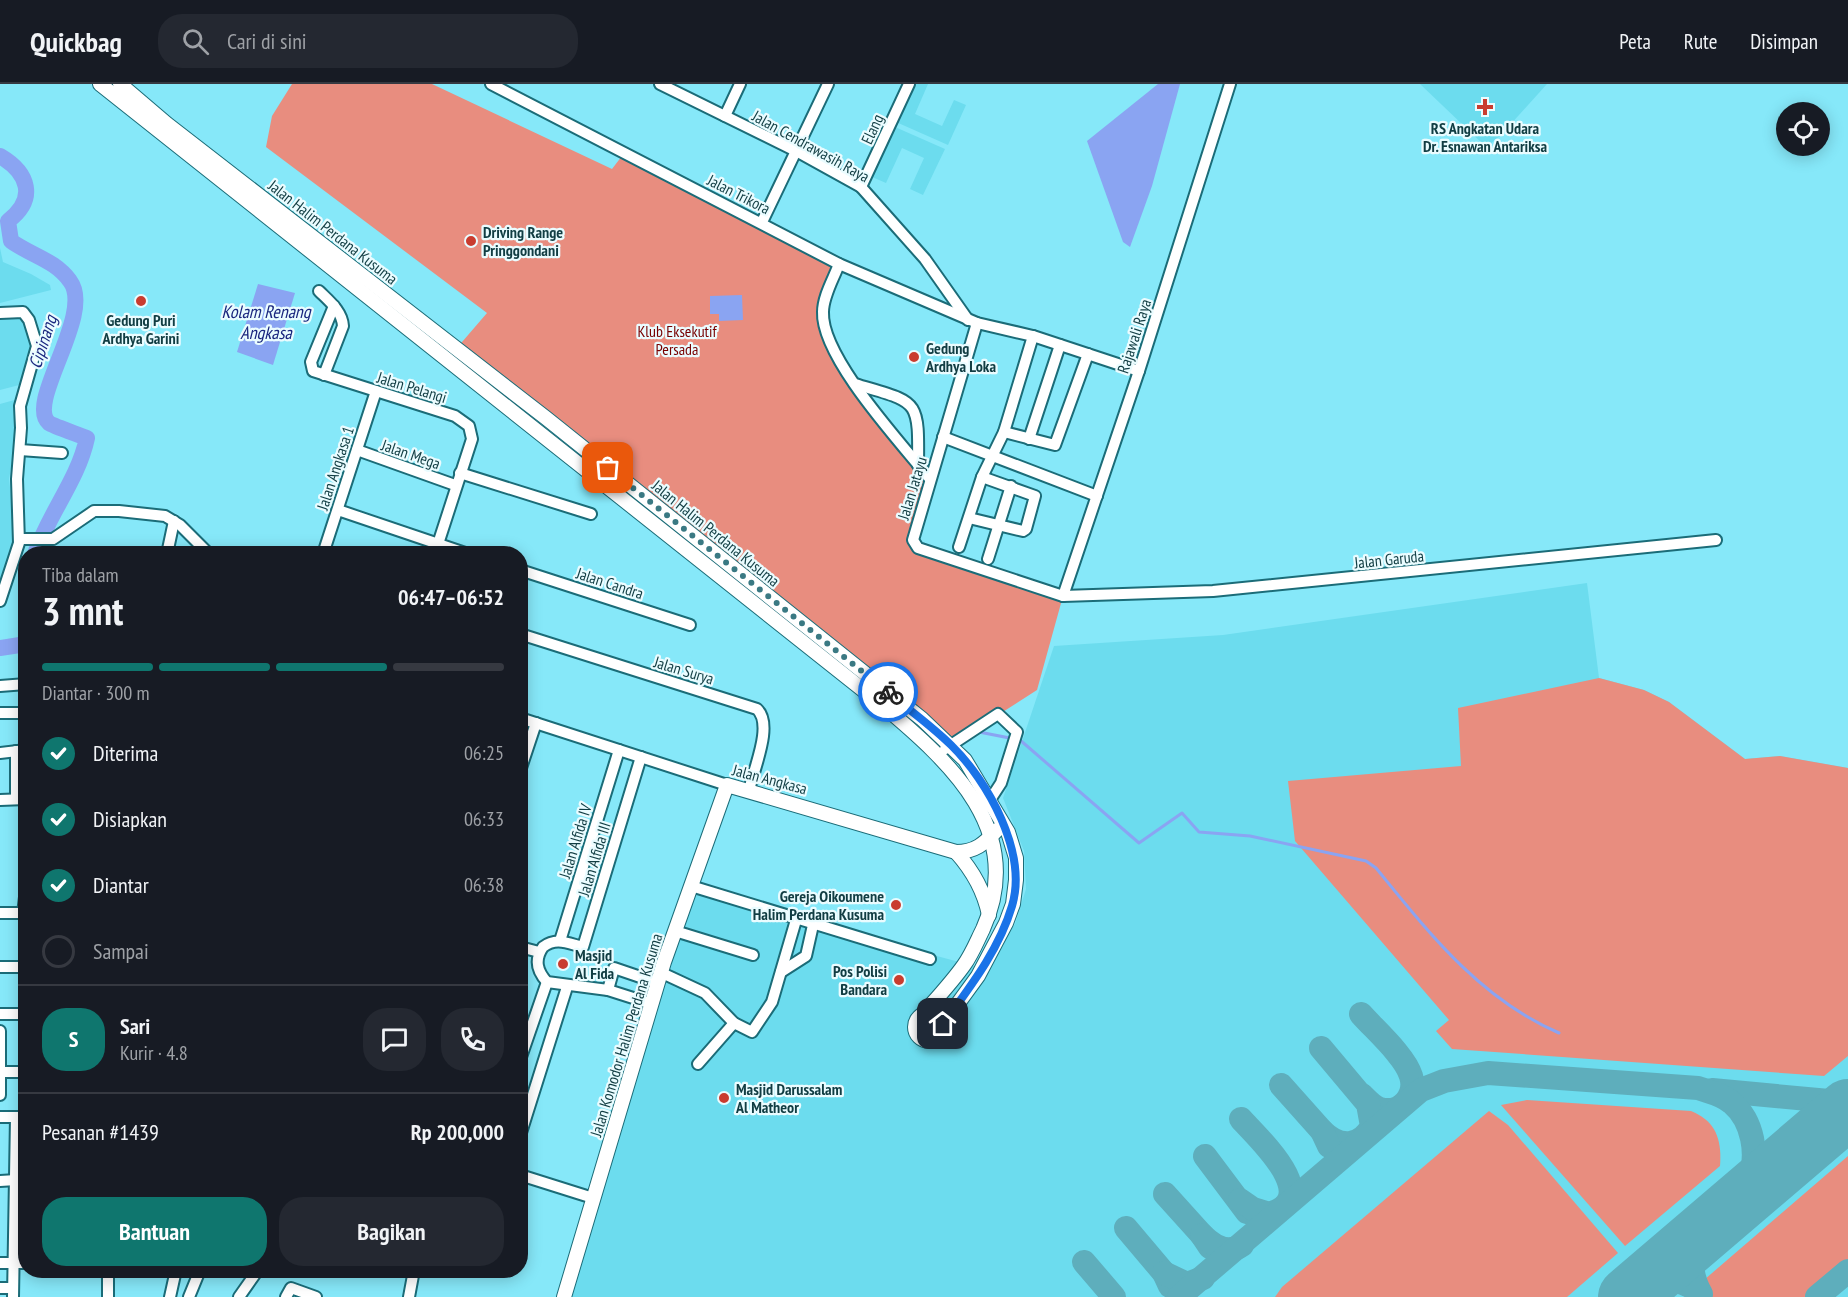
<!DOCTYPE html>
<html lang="id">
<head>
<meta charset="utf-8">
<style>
  body { margin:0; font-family:"PT Sans Narrow",sans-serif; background:#242831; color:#f1f3f6; height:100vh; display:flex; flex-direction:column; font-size:22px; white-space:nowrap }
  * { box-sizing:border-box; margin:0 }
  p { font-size:20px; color:#9ea1a6 }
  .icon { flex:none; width:33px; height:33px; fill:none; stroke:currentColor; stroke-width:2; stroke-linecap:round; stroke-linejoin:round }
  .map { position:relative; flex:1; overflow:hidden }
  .drawer { position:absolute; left:18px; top:462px; width:510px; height:732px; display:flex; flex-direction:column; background:#171b24; border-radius:24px; box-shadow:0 3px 15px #0003 }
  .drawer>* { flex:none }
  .fabs { position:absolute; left:1776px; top:18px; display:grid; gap:12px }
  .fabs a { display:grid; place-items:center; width:54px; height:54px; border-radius:50%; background:#171b24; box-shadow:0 3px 15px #0003; font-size:30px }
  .pin { position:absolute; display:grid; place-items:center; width:51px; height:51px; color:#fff; margin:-26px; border-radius:12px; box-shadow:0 3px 9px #0006 }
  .courier { position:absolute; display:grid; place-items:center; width:60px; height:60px; margin:-30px; border:4px solid #1a73e8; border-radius:50%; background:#fff; color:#222; box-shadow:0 2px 8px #0007 }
  .head em { font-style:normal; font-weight:700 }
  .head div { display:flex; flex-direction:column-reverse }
  .head { display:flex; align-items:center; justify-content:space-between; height:102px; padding:0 24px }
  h1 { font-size:39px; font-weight:700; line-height:45px }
  .bar { display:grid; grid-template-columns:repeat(4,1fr); gap:9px 6px; align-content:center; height:72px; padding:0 24px }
  .bar i { height:8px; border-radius:4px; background:#363941 }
  .bar .active { background:#0f766e }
  .bar p { grid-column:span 4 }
  .line { display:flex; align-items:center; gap:15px; padding:0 24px; border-top:2px solid #363941 }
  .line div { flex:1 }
  .round { display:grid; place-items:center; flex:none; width:63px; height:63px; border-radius:24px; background:#242831 }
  ol { padding:0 24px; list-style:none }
  li { display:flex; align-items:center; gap:18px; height:66px }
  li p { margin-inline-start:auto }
  li .icon { padding:6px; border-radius:50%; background:#0f766e; color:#fff; stroke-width:4 }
  li:last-child { color:#9ea1a6 }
  li i { width:33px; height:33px; border:3px solid #363941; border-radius:50% }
  .action { display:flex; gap:12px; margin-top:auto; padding:12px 24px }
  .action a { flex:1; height:69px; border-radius:24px; background:#0f766e; color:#fff; font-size:24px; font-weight:700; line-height:69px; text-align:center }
  .action a+a { background:#242831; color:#f1f3f6 }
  header { display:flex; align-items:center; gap:36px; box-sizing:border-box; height:84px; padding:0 30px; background:#171b24; border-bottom:2px solid #363941 }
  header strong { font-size:28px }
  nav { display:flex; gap:33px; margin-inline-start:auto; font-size:21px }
  .search { width:420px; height:54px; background:#242831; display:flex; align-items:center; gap:15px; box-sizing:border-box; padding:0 21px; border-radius:24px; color:#9ea1a6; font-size:22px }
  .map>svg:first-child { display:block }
</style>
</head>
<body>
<header>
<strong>Quickbag</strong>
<div class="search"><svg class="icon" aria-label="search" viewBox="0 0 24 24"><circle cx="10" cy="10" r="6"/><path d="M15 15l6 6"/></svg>Cari di sini</div>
<nav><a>Peta</a><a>Rute</a><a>Disimpan</a></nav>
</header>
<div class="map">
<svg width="1848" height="1213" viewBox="0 0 1848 1213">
  <rect width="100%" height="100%" fill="#86e8f9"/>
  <g fill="#6cdcee">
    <path d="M913,0H928L915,30L942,42L954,16L966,21L948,61L896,38Z"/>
    <path d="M1420,0H1547L1500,52L1486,63Z"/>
    <path d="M895,43L945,65L923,111L910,105L924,74L902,64L886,99L872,93Z"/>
    <path d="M0,164L3,178L31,190L50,201L51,206L0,219Z"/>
    <path d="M26,223L35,260L23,300L0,306V227Z"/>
    <path d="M18,315L16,357L9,395L16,453L0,508V320Z"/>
    <path d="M1587,499L1599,594L1644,606L1669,618L1745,675L1780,672L1848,684V1213H566L694,799L796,834L985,885L1015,840L1026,805L1024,767L1003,714L1054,562L1223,551Z"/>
  </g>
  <g fill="#e88d7f">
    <path d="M292,0H432L612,85L625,68L839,180L823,229L841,279L930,395L915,460L1063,512L1037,606L951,661L456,265L487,229L266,63L272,32Z"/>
    <path d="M1599,594L1644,606L1669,618L1745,675L1780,672L1848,684V972L1824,992L1452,965L1436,947L1449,936L1295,757L1288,697L1461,682L1458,624Z"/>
    <path d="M1527,1016L1691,1027C1716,1037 1722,1056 1720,1082L1625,1162L1501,1021Z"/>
    <path d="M1489,1027L1508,1041L1618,1169L1567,1213H1275L1282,1203Z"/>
    <path d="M1848,1072V1187L1817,1213H1684L1694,1204L1700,1208L1697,1202Z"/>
  </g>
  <g fill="#8aa4f2">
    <path d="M1158,0H1180L1152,102L1130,163L1123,158L1087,57Z"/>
    <path d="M258,200L295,209L273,281L237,268Z"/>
    <path d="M742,211L743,236L719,237V230H710V212Z"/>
  </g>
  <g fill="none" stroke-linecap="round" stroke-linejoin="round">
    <path stroke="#8aa4f2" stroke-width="3" d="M979,648L1020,656L1139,759L1182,729L1199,748L1250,752L1366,777L1376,784C1429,849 1480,915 1559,949"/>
    <g stroke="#8aa4f2" stroke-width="16">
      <path d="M0,72C29,89 37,115 8,137L11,157C32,172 55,176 70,197C95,230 25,319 49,339C53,342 80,351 87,354C78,396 49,429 35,470"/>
      <path d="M0,564L26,560"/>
    </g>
    <g stroke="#5eaebc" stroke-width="24">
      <path d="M1361,930C1375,946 1405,972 1411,992C1417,1011 1401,1031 1380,1025C1373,1023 1367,1016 1362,1011"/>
      <path d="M1321,964L1368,1020L1372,1042C1360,1064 1339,1064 1322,1047"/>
      <path d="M1281,1001L1322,1047L1329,1062"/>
      <path d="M1712,1006L1829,1017L1848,1015"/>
      <path d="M1810,1057L1837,1047L1848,1046"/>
      <path d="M1205,1072L1247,1128"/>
      <path d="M1165,1110L1202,1151L1210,1163"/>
      <path d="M1240,1116L1253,1125L1269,1130C1324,1114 1259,1055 1241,1035"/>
      <path d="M1126,1144L1164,1189L1170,1202"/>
      <path d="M1202,1151C1213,1162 1228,1171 1242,1161"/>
      <path d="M1084,1178L1114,1213"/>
      <path d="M1164,1189L1187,1200L1203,1194"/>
      <path d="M1645,1199C1666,1193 1684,1195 1701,1210C1689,1189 1689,1169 1704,1148"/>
      <path d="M1179,1213L1421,1006L1444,997L1488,989L1698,1004C1709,1008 1722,1010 1732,1019C1753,1037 1759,1071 1749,1096C1744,1109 1733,1119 1725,1130"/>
      <path d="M1817,1213L1848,1187"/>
    </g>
    <path stroke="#5eaebc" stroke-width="60" d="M1628,1213L1848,1025"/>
    <g stroke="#1b6c78" stroke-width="14">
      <g id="street">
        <path d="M491,0L839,180L977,239L1033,252L1139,287"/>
        <path d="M660,0L796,67L861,103L925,175L968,236"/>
        <path d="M725,32L740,0"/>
        <path d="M861,103L909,0"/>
        <path d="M762,138L828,0"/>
        <path d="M839,180C834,194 823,212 823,228C821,273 901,359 930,395"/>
        <path d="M319,207C329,217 342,227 343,242L324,291"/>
        <path d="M334,222L311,278L313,287L455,332L469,342L472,355L438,460"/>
        <path d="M0,229L23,228L29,236L37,262L20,322L21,344L17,395L19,459L0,517"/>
        <path d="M977,239L913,456L918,464L1063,512L1213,507L1716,456"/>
        <path d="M855,300C918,319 919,313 918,381"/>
        <path d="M1004,348L1055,361L1088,270"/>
        <path d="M943,353L1097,412"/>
        <path d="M1029,355L1060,261"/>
        <path d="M20,366L62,369"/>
        <path d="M357,366L455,401"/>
        <path d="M460,389L591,430"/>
        <path d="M338,426L468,470"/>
        <path d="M969,434L1023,447L1026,445L1035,412L982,393"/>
        <path d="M19,455H53L94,427H119L165,432L180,441L209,470"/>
        <path d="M959,463L982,393L1004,348L1033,252"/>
        <path d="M167,470L174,437"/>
        <path d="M323,470L376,307"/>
        <path d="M988,475L1011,402"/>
        <path d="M520,486L690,541"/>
        <path d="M1063,512L1139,287L1230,0"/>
        <path d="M520,550L757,625C774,641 753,686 749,707"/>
        <path d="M0,602L26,600"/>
        <path d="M0,629H26"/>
        <path d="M520,634L727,701"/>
        <path d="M945,665L998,630L1017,648L1001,699L986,722"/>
        <path d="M0,669L26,666"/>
        <path d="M641,673L583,863C567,859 556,853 543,863C534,876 537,887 547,898L608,906L652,920"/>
        <path d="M520,687L536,639"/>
        <path d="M16,715V667"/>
        <path d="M0,716L26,715"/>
        <path d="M691,802L930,875"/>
        <path d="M0,829H26"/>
        <path d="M23,829L26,805"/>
        <path d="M675,847L753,871"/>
        <path d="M560,857L619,666"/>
        <path d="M520,863L539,868"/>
        <path d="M0,883H26"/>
        <path d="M781,888L806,872L813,841"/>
        <path d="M662,889L705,909L734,939L752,948L772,918L796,836"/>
        <path d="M608,906L614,884L658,899"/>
        <path d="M0,930H26"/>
        <path d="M0,947V1011"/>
        <path d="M520,976L547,898"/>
        <path d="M698,980L734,939"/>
        <path d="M1,988H26"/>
        <path d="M0,1033H26"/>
        <path d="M520,1052L567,903"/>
        <path d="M520,1091L593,1114"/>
        <path d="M0,1097L16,1096"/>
        <path d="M0,1179H26"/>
        <path d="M108,1186V1213"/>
        <path d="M0,1204H13"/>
        <path d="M13,1213L16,1033"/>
        <path d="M170,1213L176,1186"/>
        <path d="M189,1213L200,1186"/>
        <path d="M239,1213L258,1186"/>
        <path d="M286,1213L291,1204L316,1213"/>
        <path d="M409,1213L414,1186"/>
      </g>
    </g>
    <g stroke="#1b6c78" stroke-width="16">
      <g id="secondary">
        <path d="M100,0L882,621C951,679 1027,747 983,845C977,857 972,870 964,881C952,898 937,914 923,930"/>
        <path d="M120,0L167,40L546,334L922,635L965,676L1008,748L1016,774V796L1013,820L1006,839L978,892L943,940"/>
        <path d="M956,768C973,787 984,806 989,831"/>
        <circle cx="929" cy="943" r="14"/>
        <path d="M564,1213L664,878L727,701L956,768C975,768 984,760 997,746"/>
      </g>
    </g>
    <use href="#street" stroke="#fff" stroke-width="10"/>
    <use href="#secondary" stroke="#fff" stroke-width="14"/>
  </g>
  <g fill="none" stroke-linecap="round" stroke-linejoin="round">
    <path stroke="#3a7983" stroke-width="6" stroke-dasharray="0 10.8" d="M608,384L888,608"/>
    <path stroke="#1a73e8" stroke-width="8" d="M888,608C909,626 932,642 951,661C988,697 1028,769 1012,822C999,866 970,903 943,940"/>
  </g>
  <g fill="#c93c2f" stroke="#eafcff" stroke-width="2">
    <path d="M1482 14h6v6h6v6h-6v6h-6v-6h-6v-6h6z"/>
    <circle cx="471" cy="157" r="6"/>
    <circle cx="141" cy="217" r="6"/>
    <circle cx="914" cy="273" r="6"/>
    <circle cx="896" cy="821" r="6"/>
    <circle cx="563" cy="880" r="6"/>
    <circle cx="899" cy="896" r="6"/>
    <circle cx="724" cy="1014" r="6"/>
  </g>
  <g text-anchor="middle" stroke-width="4.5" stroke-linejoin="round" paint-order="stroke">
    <g font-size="16" font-weight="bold" fill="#113d43" stroke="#eafcff" text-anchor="start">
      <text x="1485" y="50" text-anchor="middle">RS Angkatan Udara<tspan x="1485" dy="18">Dr. Esnawan Antariksa</tspan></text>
      <text x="483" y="154">Driving Range<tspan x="483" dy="18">Pringgondani</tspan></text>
      <text x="141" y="242" text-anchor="middle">Gedung Puri<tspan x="141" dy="18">Ardhya Garini</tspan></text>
      <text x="926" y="270">Gedung<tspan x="926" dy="18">Ardhya Loka</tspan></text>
      <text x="884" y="818" text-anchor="end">Gereja Oikoumene<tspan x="884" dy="18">Halim Perdana Kusuma</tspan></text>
      <text x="575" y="877">Masjid<tspan x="575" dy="18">Al Fida</tspan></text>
      <text x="887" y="893" text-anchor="end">Pos Polisi<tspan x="887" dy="18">Bandara</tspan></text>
      <text x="736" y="1011">Masjid Darussalam<tspan x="736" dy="18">Al Matheor</tspan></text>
    </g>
    <g font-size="16" fill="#113d43" stroke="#eafcff">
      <text transform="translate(872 45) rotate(-65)" y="6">Elang</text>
      <text transform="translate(811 62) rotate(29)" y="6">Jalan Cendrawasih Raya</text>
      <text transform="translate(739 110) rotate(27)" y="6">Jalan Trikora</text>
      <text transform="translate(333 148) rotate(38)" y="6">Jalan Halim Perdana Kusuma</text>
      <text transform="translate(1134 252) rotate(-72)" y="6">Rajawali Raya</text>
      <text transform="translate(412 303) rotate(17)" y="6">Jalan Pelangi</text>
      <text transform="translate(411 370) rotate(19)" y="6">Jalan Mega</text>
      <text transform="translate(335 384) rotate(-72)" y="6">Jalan Angkasa 1</text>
      <text transform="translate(912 404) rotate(-73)" y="6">Jalan Jatayu</text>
      <text transform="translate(716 449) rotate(39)" y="6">Jalan Halim Perdana Kusuma</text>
      <text transform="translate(1389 475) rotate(-6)" y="6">Jalan Garuda</text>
      <text transform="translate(610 499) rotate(18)" y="6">Jalan Candra</text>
      <text transform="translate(684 586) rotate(17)" y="6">Jalan Surya</text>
      <text transform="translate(770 695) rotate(15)" y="6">Jalan Angkasa</text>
      <text transform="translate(575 757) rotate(-73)" y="6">Jalan Alfida IV</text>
      <text transform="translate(594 775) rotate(-73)" y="6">Jalan Alfida III</text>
      <text transform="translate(626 951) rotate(-73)" y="6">Jalan Komodor Halim Perdana Kusuma</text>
    </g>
    <g font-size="16" fill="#700" stroke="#eafcff">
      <text x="677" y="253">Klub Eksekutif<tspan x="677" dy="18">Persada</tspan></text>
    </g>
    <g font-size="18" font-style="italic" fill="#1a277f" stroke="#eafcff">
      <text x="266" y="234">Kolam Renang<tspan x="266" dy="21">Angkasa</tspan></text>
      <text transform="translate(43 258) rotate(-72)" y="6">Cipinang</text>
    </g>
  </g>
</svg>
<div class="fabs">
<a><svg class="icon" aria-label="locate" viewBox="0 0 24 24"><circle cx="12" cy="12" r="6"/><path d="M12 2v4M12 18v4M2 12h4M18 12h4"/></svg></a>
</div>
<div class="pin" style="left:608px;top:384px;background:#ea580c"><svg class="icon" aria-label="bag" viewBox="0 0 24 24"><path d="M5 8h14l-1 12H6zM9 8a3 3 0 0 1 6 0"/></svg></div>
<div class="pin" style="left:943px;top:940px;background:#1f2937"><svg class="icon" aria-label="home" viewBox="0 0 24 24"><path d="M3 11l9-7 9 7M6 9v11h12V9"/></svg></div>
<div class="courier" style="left:888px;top:608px"><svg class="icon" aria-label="bike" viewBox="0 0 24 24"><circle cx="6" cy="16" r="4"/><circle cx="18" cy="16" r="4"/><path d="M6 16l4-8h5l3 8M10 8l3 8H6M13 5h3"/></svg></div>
<section class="drawer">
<div class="head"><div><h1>3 mnt</h1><p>Tiba dalam</p></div><em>06:47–06:52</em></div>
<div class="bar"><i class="active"></i><i class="active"></i><i class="active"></i><i></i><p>Diantar · 300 m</p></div>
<ol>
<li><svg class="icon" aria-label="check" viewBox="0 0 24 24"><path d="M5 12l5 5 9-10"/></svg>Diterima<p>06:25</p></li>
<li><svg class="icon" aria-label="check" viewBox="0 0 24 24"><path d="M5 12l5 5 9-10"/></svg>Disiapkan<p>06:33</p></li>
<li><svg class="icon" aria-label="check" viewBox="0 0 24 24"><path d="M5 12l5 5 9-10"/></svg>Diantar<p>06:38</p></li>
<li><i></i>Sampai</li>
</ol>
<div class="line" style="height:108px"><b class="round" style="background:#0f766e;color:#fff">S</b><div><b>Sari</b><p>Kurir · 4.8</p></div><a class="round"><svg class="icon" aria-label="chat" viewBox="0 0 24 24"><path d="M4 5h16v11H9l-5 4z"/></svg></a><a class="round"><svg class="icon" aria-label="phone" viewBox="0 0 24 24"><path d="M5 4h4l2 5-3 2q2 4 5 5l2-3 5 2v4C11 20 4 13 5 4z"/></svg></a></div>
<div class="line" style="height:78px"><div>Pesanan #1439</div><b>Rp 200,000</b></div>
<div class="action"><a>Bantuan</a><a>Bagikan</a></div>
</section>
</div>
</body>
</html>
